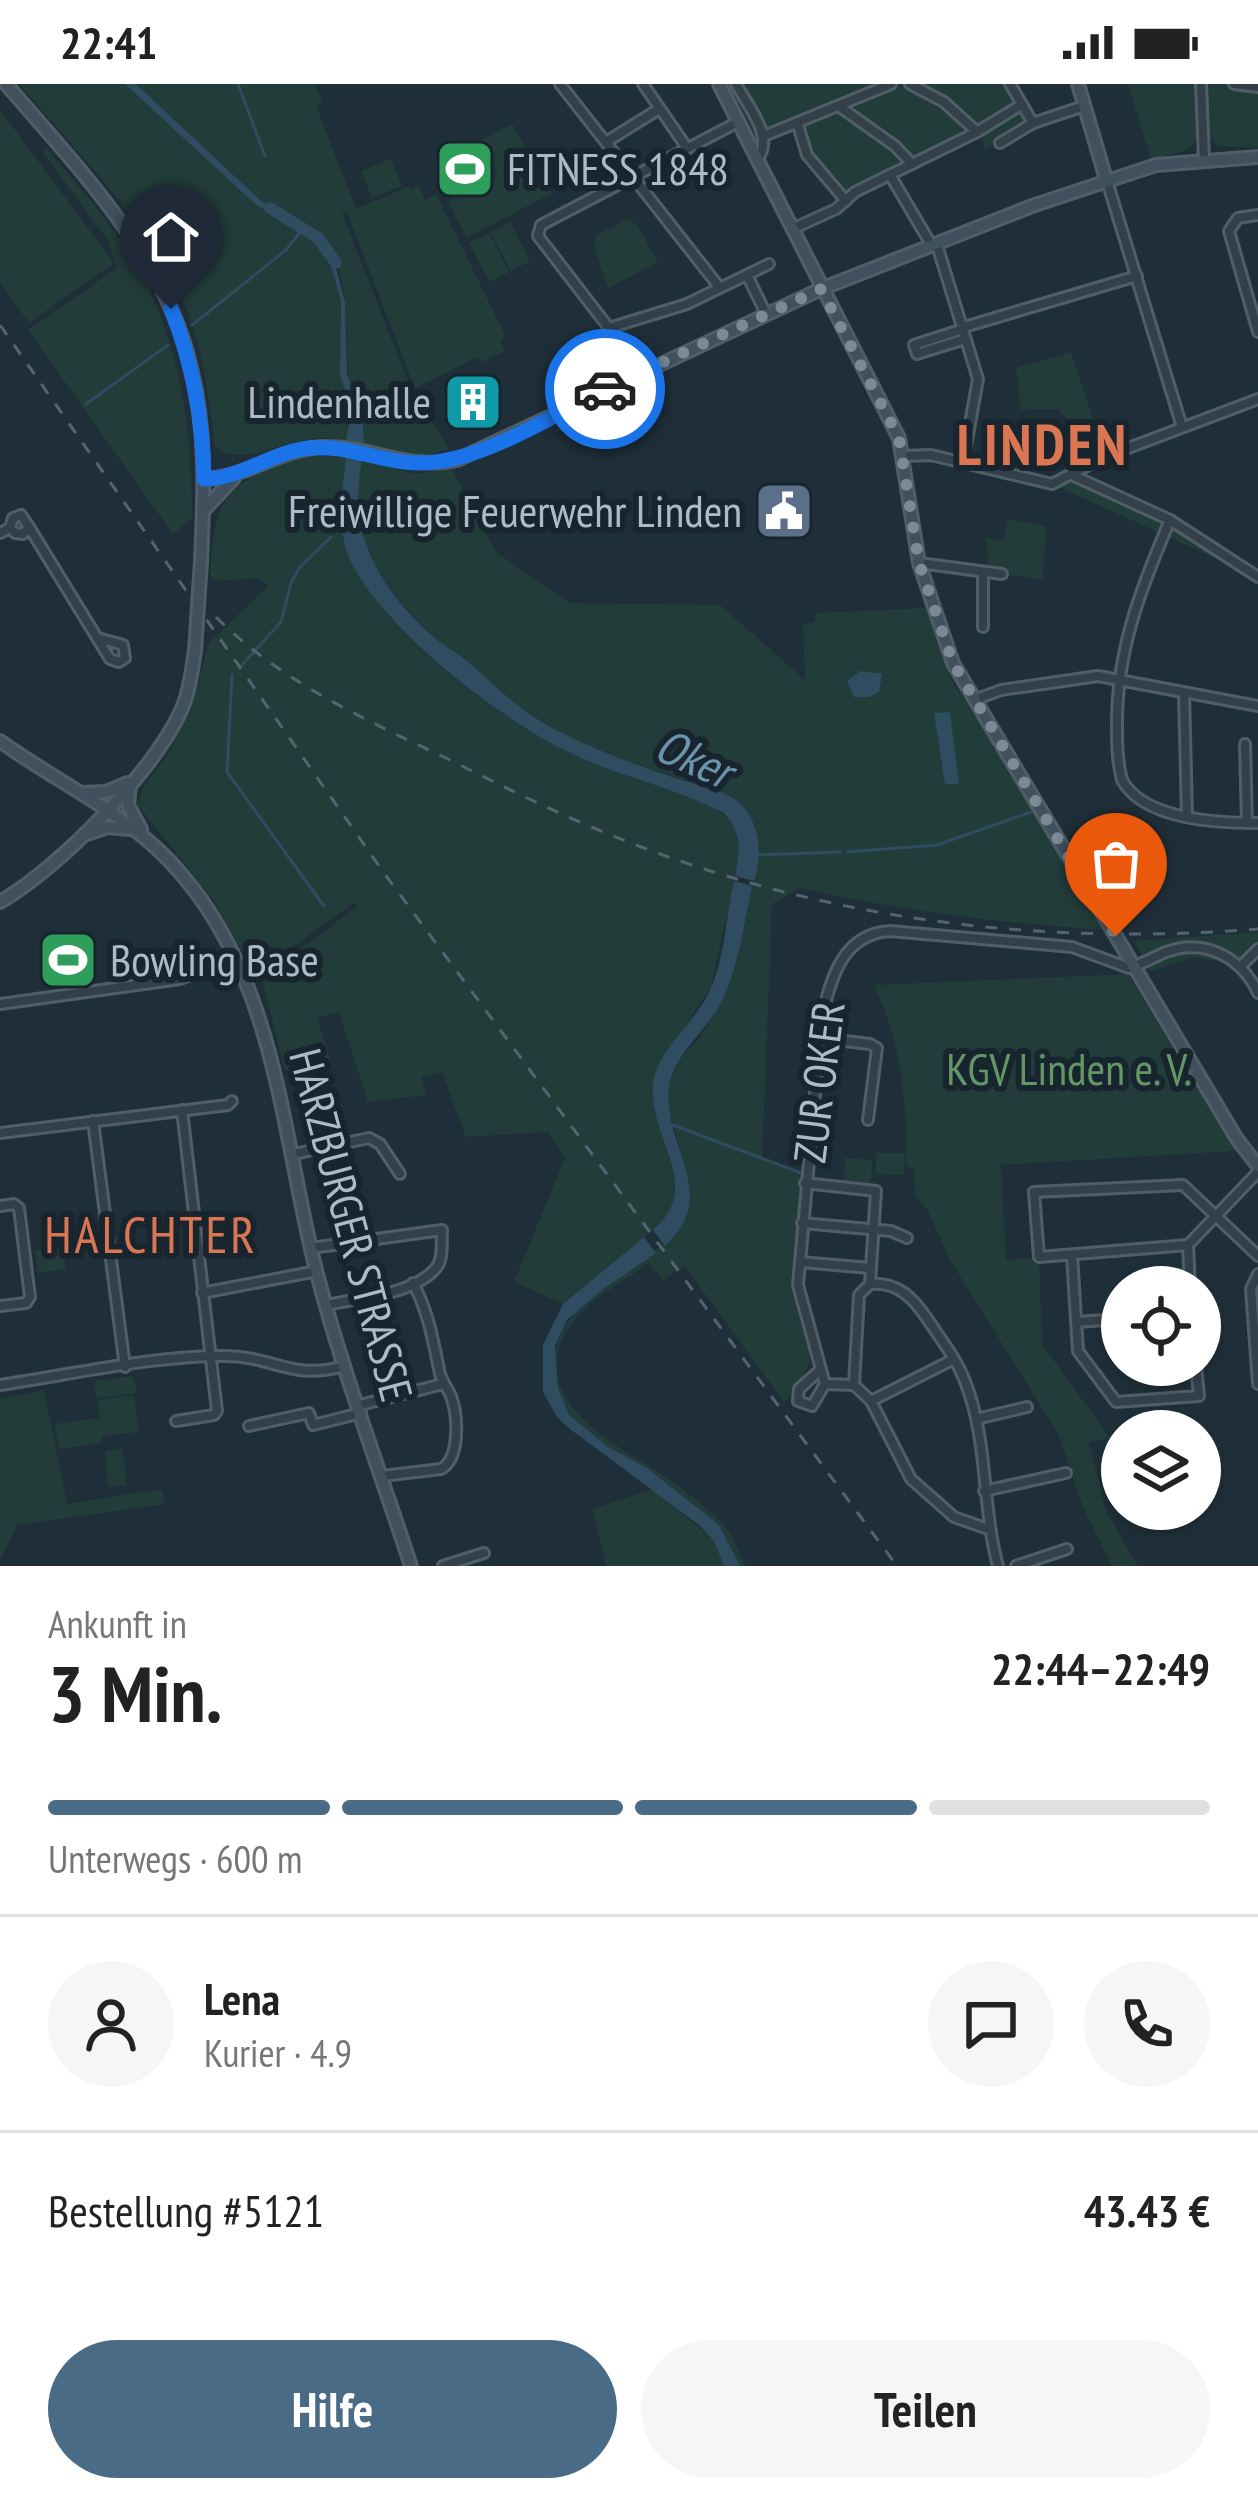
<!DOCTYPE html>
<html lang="de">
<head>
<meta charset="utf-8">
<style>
  body { margin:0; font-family:"PT Sans Narrow",sans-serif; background:#f6f6f6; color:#222; height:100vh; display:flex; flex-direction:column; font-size:45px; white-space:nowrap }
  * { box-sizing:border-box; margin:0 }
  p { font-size:39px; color:#767676 }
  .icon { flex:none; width:66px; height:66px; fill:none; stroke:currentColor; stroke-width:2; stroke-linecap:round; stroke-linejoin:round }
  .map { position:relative; height:1482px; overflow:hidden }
  .panel { display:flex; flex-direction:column; background:#fff; flex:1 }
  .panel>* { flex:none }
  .tools { position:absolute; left:1101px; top:1182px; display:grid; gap:24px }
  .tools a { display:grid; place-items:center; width:120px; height:120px; border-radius:50%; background:#fff; box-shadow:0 3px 9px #0004; font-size:60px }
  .pin { position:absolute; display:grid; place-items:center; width:102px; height:102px; color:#fff; margin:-123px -51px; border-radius:50% 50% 50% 0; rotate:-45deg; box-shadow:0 0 12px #0007 }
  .pin .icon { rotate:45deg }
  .courier { position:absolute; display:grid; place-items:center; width:120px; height:120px; margin:-60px; border:9px solid #1a73e8; border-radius:50%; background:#fff; color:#222; box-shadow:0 3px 15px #0007 }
  .headline em { font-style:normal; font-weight:600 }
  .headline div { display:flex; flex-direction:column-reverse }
  .headline { display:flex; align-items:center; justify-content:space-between; height:204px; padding:0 48px }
  h1 { font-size:78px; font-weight:600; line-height:90px }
  .bar { display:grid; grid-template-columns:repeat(4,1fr); gap:18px 12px; align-content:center; height:144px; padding:0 48px }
  .bar i { height:15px; border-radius:9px; background:#e0e0e0 }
  .bar .active { background:#496b85 }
  .bar p { grid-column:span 4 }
  .line { display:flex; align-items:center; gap:30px; padding:0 48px; border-top:3px solid #e0e0e0 }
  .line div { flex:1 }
  .round { display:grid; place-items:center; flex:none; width:126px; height:126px; border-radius:63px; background:#f6f6f6 }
  .button { display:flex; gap:24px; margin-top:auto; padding:24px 48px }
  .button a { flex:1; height:138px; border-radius:72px; background:#496b85; color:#fff; font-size:48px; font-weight:600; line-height:138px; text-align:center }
  .button a+a { background:#f6f6f6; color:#222 }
  .status { display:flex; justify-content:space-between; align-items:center; height:84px; padding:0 60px; background:#fff; direction:ltr }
  .status svg { height:33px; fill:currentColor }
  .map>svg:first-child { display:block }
</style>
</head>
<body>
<div class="status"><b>22:41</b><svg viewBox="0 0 49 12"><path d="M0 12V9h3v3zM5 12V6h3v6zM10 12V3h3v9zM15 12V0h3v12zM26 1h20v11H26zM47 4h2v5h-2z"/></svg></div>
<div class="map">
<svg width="1258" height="1482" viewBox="0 0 1258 1482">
  <rect width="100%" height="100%" fill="#1f2f39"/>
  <g fill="#223c3a">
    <path d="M19,0H125L256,121L302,147L328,171L341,218L340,290L351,331L346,357C296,342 247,389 215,363C210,325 204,270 190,234C156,145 79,71 19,0Z"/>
    <path d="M136,0H315L323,19L316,22L356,125L409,102L411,105L419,102L425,116L436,110L506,253L500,256L505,267L482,278L478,273L415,304L347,128L342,129L412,308L449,365L425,372L364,361L363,341L349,300L345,217L339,183L306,145L259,115Z"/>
    <path d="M719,0H1013L1032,36L985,65L977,43L843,108L792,45L764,52L757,75Z"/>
    <path d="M1128,0H1258V64L1216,62L1211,53H1199L1188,66L1151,75Z"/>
    <path d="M0,26L114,179L29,239L0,198Z"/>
    <path d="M512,40L552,109L467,154L448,118L498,92L480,57Z"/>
    <path d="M46,64C77,101 113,140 137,182C181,260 192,346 192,434L173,450L28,246L117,184L107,155L43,69Z"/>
    <path d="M391,75L402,102L372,114L361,87Z"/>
    <path d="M628,135L637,141L658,178L608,204L595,166L596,151Z"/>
    <path d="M510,138L530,177L511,187L490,148Z"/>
    <path d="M489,149L509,188L490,198L469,159Z"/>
    <path d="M1071,268L1098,349L1087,356L1057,325L1021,326L1016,284Z"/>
    <path d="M324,370L346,373C344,396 338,422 342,446C357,533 490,627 564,666C610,690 663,702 710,722C736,735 741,753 738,780L711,903L656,987C646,1041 693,1089 666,1135L563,1220L514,1198L565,1074L548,1048L466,1053L442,988L421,993L426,1011L368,1018L339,928L317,934L331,976L285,987L262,894L359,821L352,820L259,887H253L215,818L137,720L144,701L168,670L191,627L209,559L268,502L260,494L218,497L210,492C212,474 212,453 217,436C228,392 285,374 324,370Z"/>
    <path d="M362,376L416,390L452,385L496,468L569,519L720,521L805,596L803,540L815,538V529L926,524L951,596L1007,679L1104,846C1001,839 900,827 799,804L772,820L762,1074L804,1090L795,1201L811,1271C807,1287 797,1308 784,1318L684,1181L663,1197L649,1179C624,1198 587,1216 569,1243C527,1306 598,1352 643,1378C663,1390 709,1424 724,1441C735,1452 738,1469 745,1482H740L719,1441L647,1384L607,1363L569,1331L558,1303L554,1272L561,1248L579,1223L677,1151L690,1100L669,1026V1000L680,973L697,957L723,916L759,775L732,713C674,693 615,675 559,648C498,618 386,523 364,458C354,431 357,404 362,376Z"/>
    <path d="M1074,392L1170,436L1253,491L1052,400Z"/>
    <path d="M1008,435L1046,442L1043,496L989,488L986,454L1003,456Z"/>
    <path d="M1258,848V866L1241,882L1195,873L1151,887L1134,857Z"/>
    <path d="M1128,890L1235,1067L1001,1081L1006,1176L1039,1173L1042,1260L1110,1354L1089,1358L1106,1427L1138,1482H1112L1083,1423L1059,1351L950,1176L928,1127L916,1112L914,1086L906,1081C907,1013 902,964 874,901Z"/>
    <path d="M876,1069H905L904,1091L876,1090Z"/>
    <path d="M845,1074L872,1076L871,1102L843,1100Z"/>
    <path d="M63,1163L66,1185L38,1189L35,1166Z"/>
    <path d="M133,1292L137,1309L97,1314L94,1297Z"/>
    <path d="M44,1306L67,1420L162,1405L165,1420L17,1441L0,1476V1315Z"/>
    <path d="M134,1311L139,1348L102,1352V1359L59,1365L55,1340L98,1334L100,1338L98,1316Z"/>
    <path d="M123,1365L126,1401L108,1403L105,1367Z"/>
    <path d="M654,1405L714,1457L724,1482H606L593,1425Z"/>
  </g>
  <g fill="#2f4c60">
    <path d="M125,0H136L259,115L306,145L332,170L345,217L347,289L363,341L364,361L346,357L351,331L340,290L341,218L328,171L302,147L256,121Z"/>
    <path d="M346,373L362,376C348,449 376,498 428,548C441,561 459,569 472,581C500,607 525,631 560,648C596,666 634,680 672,693C691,699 715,703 733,714C760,731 763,770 754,797L735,792C741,766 741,749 724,729C674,703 618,693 568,668C499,634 390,551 353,482C335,448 342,409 346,373Z"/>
    <path d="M860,587L882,590L879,608L869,613H854L847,597Z"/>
    <path d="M950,628L959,700H945L934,629Z"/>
    <path d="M734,797L752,802C744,840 738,885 721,919C705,949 672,971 669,1005C663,1065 722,1109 665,1162L653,1146C705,1102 648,1054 653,1000C657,967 691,942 706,914C725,881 725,834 734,797Z"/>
    <path d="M644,1153L656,1169L602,1206L567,1236L555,1262L558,1304L569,1331L608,1363L647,1384L719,1441L740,1482H724L714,1457L699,1441L570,1345L557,1333L543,1308V1261L563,1220Z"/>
  </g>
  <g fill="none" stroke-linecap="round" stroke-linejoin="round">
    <g stroke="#2f4c60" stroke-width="3">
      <path d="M238,0L265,72"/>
      <path d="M192,241L287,165L304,143"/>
      <path d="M86,320L168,261"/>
      <path d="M241,582L281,538L291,499L300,483L331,453"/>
      <path d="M232,591L227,688L324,822"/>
      <path d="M847,768L937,761L1031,728"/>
      <path d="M758,771L840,768"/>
      <path d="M670,1040L804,1090"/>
    </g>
    <path stroke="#2f4c60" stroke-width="12" d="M270,124L318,154L336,179"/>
    <g stroke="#505e67" stroke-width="14">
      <g id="street">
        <path d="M560,0L720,204"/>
        <path d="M643,0L687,64"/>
        <path d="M736,0C747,21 776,54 757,75"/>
        <path d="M910,0L944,18L977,48"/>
        <path d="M1010,0L1033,39L1084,22"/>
        <path d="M1201,0L1204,75"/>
        <path d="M1234,0L1258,3"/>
        <path d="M840,23L895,62L912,80"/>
        <path d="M738,38L541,141L538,152L609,244L687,220L769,180"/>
        <path d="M798,41L807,71L846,117"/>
        <path d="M764,52L891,0"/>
        <path d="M606,58L659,25"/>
        <path d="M1000,59L1033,39"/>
        <path d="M890,91L932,162"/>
        <path d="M1107,97L1182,343"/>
        <path d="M1258,131L1238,134L1229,147L1258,248"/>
        <path d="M792,145L836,125L855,108L977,48L1021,21"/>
        <path d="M937,161L978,295L963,379"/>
        <path d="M747,191L766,230"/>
        <path d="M964,243L1137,192"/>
        <path d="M963,245L914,261L917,270L965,255"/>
        <path d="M904,372L931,371L1052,400L1102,374L1258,315"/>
        <path d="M1074,392L1170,436L1258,493"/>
        <path d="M1170,436C1141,504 1117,565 1117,639C1117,658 1117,677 1122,696C1144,736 1217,739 1258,739"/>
        <path d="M10,444L13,434L21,431L29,443"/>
        <path d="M0,449L10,444L15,449L23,450L29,443L110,575L119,578L125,574L123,561L98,554"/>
        <path d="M919,479L1002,490"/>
        <path d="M983,488V543"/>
        <path d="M1184,609L1187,732"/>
        <path d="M974,616L1001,606L1098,592L1258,622"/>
        <path d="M1245,660L1247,739"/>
        <path d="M1241,882L1258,865"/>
        <path d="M0,920L180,895L235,875"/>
        <path d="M819,954L870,960L877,964L868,1036"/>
        <path d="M93,1037L125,1283"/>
        <path d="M0,1049L228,1021L232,1017"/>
        <path d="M294,1070L369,1054L380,1060L400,1090"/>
        <path d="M805,1099L876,1107L870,1200"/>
        <path d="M0,1122L14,1120L19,1124L30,1213L26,1219L0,1222"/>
        <path d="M802,1139L891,1147L907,1154"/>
        <path d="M1188,1161L1039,1173L1034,1108L1183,1101L1258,1172"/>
        <path d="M311,1164L442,1146C441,1158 444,1175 436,1184C413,1211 358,1214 326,1221"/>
        <path d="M1072,1171L1078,1267L1116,1318L1199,1312L1196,1281"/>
        <path d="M800,1178L870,1184"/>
        <path d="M1258,1190L1251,1205L1258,1300"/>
        <path d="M1190,1203L1188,1161L1258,1088"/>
        <path d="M202,1209L317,1187"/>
        <path d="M1076,1238L1122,1235"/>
        <path d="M819,1287L799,1305L798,1317L812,1322L825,1300L798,1201L822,932C832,892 843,850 890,847L1072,863L1129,884C1142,880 1154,873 1166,868C1205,854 1241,873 1258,909"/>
        <path d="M825,1300L854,1301"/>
        <path d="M0,1301C69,1291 156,1271 225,1272C275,1272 289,1297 345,1282"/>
        <path d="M854,1301L859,1211L870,1200C898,1197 914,1215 928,1236C942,1257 958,1277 966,1300C988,1357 982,1423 998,1482"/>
        <path d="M854,1301L871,1317L911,1395L954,1433L988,1445"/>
        <path d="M871,1317L954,1275"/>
        <path d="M360,1321L443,1300"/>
        <path d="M976,1335L1027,1323"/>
        <path d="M176,1337L214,1331L217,1327L182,1026"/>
        <path d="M249,1342L309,1329L313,1341L361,1329"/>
        <path d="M382,1392L441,1385C460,1375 458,1334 452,1315C449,1306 443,1300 440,1290C433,1257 429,1229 413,1199"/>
        <path d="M984,1407L1066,1389"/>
        <path d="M443,1482L484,1469"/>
        <path d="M1016,1482L1067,1465"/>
      </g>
    </g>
    <g stroke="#505e67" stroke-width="16">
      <g id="secondary">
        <path d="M6,0C78,84 165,172 191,284C207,348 204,412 201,477"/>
        <path d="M719,0L899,354L919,479L953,579L1237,1055L1258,1082"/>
        <path d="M1078,0L1106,95"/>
        <path d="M204,395C247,394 280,364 324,363C371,362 407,387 457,376L821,205L1032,122L1156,81L1258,73"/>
        <path d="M203,427L234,394"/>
        <path d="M0,657C62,702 134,732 183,792C277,903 282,1051 316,1186C342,1286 379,1384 411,1482"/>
        <path d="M130,701L128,721L141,745"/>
        <path d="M82,709L106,708L128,699"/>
        <path d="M84,751L108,743L130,745"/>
        <path d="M0,818C58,785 158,684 183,622C190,605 192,585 195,567"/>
      </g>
    </g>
    <use href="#street" stroke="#33404a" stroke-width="8"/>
    <use href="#secondary" stroke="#40505d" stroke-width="10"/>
    <g stroke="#546571" stroke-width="3" stroke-dasharray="12 12" stroke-linecap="butt">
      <path d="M0,241L384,789L897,1482"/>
      <path d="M216,533C281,598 366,636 448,675C508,705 568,735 631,759C831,837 1045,862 1258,845"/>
    </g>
    <g stroke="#505e67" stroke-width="16" stroke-linecap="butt">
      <path id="secondary-bridge" d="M195,567L201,477"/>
    </g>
    <use href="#secondary-bridge" stroke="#40505d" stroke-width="10"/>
  </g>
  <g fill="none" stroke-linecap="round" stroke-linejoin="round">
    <path stroke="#7b8a95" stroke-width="12" stroke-dasharray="0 21.6" d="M605,305L821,205L899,354L919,479L953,579L1116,852"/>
    <path stroke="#1a73e8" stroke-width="15" d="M171,225C193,280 203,335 204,395C243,394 271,368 309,364C348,360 381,379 418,379C479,380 551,332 605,305"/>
  </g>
  <defs>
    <g id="stadium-square" transform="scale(3)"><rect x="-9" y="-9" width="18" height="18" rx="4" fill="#2e9e5b" stroke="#18252e"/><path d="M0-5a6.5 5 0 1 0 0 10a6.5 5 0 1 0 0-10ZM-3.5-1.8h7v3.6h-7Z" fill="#fff"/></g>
    <g id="building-square" transform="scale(3)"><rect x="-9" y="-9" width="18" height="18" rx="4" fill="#0f9aa8" stroke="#18252e"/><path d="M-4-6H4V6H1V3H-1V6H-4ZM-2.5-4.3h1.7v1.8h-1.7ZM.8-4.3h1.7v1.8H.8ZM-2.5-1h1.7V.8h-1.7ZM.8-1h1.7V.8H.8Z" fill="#fff"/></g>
    <g id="civic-square" transform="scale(3)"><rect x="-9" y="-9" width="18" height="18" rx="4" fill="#5c6f8a" stroke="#18252e"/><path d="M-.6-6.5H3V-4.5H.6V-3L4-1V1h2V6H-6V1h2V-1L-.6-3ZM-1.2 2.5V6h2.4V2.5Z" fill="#fff"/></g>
  </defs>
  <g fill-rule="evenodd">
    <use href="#stadium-square" x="465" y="85"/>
    <use href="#building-square" x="473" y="318"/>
    <use href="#civic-square" x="784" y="427"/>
    <use href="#stadium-square" x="68" y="876"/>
  </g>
  <g text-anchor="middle" stroke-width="12" stroke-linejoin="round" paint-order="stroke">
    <g font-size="45" fill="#adbbc6" stroke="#18252e" text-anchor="start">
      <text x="507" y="101">FITNESS 1848</text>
      <text x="431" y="334" text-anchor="end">Lindenhalle</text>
      <text x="742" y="443" text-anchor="end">Freiwillige Feuerwehr Linden</text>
      <text x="110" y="892">Bowling Base</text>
    </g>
    <g font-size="45" fill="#639866" stroke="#18252e">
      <text x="1069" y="1001">KGV Linden e. V.</text>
    </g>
    <g font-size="45" fill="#adbbc6" stroke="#18252e">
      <text transform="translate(819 998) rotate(-83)" y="16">ZUR OKER</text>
      <text transform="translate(351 1141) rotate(75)" y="16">HARZBURGER STRASSE</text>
    </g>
    <g font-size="48" font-style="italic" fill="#6b93ac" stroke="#18252e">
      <text transform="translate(694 674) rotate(24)" y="17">Oker</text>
    </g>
    <g font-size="51" letter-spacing="3" fill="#db7653" stroke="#18252e">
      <text x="151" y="1169">HALCHTER</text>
    </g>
    <g font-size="57" font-weight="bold" letter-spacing="3" fill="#db7653" stroke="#18252e">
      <text x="1043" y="381">LINDEN</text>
    </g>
  </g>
</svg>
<div class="tools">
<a><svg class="icon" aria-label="locate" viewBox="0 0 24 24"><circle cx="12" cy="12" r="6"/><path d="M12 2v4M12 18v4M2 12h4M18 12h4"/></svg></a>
<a><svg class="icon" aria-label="layers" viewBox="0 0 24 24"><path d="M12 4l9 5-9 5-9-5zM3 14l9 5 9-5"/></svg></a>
</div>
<div class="pin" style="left:1116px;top:852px;background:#ea580c"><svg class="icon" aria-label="bag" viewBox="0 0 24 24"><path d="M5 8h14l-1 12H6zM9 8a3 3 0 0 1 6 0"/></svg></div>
<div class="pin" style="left:171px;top:225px;background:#1f2937"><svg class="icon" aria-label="home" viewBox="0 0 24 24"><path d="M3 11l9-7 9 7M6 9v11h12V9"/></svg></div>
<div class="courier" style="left:605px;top:305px"><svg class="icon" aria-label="car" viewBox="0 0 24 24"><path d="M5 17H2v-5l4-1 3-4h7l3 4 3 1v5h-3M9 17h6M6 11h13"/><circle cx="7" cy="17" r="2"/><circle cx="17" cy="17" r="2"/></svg></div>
</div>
<section class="panel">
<div class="headline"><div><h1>3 Min.</h1><p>Ankunft in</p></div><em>22:44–22:49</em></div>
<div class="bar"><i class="active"></i><i class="active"></i><i class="active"></i><i></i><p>Unterwegs · 600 m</p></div>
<div class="line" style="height:216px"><a class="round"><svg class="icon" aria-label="person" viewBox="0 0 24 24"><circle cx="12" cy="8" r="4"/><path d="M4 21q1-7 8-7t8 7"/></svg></a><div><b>Lena</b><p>Kurier · 4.9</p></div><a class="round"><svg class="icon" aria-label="chat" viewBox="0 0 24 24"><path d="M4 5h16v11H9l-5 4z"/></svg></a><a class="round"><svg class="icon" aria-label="phone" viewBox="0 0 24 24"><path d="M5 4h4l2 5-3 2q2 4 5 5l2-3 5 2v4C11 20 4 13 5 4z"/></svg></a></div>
<div class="line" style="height:156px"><div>Bestellung #5121</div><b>43.43 €</b></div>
<div class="button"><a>Hilfe</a><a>Teilen</a></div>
</section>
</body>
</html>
